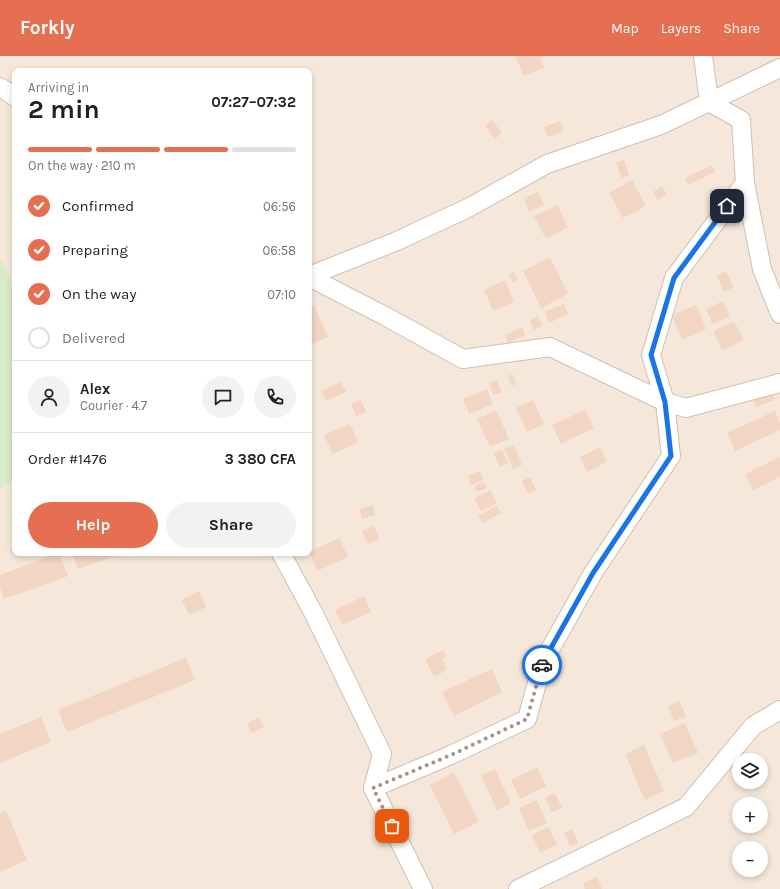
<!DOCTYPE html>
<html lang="en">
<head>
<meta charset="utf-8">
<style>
  body { margin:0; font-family:Karla,sans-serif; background:#f2f2f2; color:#202124; height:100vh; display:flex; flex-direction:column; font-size:15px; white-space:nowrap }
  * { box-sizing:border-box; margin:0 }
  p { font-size:13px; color:#757577 }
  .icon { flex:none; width:22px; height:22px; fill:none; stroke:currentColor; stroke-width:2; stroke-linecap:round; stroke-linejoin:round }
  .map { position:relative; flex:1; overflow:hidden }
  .drawer { position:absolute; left:12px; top:12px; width:300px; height:488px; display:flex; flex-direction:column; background:#fff; border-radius:8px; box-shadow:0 2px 6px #0003 }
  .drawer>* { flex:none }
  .buttons { position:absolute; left:732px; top:697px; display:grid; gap:8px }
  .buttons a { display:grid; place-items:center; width:36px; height:36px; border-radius:50%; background:#fff; box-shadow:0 2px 6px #0003; font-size:20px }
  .pin { position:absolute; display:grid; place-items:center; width:34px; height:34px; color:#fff; margin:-17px; border-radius:8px; box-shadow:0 2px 6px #0006 }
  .courier { position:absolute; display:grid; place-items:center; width:40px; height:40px; margin:-20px; border:3px solid #1a73e8; border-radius:50%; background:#fff; color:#222; box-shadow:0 1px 5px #0007 }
  .head em { font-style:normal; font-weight:700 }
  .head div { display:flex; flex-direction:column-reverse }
  .head { display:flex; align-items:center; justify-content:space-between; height:68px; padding:0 16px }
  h1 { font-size:26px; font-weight:700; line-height:30px }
  .bar { display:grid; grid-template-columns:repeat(4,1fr); gap:6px 4px; align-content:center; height:48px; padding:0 16px }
  .bar i { height:5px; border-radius:3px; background:#e0e0e0 }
  .bar .on { background:#e76f51 }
  .bar p { grid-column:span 4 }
  .line { display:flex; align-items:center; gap:10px; padding:0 16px; border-top:1px solid #e0e0e0 }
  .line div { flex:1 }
  .round { display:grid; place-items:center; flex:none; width:42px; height:42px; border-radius:21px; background:#f2f2f2 }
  ol { padding:0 16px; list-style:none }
  li { display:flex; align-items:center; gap:12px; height:44px }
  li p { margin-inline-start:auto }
  li .icon { padding:4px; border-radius:50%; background:#e76f51; color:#fff; stroke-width:4 }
  li:last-child { color:#757577 }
  li i { width:22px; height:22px; border:2px solid #e0e0e0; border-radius:50% }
  .action { display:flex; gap:8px; margin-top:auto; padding:8px 16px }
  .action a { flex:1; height:46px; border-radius:24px; background:#e76f51; color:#fff; font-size:16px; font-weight:700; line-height:46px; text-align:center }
  .action a+a { background:#f2f2f2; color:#202124 }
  header { display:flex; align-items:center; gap:24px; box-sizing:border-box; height:56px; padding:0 20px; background:#e76f51; color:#fff }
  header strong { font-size:19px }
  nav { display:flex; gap:22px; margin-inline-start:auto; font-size:14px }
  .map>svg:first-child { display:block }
</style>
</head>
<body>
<header>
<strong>Forkly</strong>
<nav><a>Map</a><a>Layers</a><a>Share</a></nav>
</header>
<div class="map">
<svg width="780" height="833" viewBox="0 0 780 833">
  <rect width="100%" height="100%" fill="#fdf6ec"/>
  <path fill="#f5e8da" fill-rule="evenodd" d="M0,0H780V833H0ZM15,15H309V497H15ZM739,704H761V726H739ZM739,748H761V770H739ZM739,792H761V814H739Z"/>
  <path fill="#d8ecc9" d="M0,201L15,234V424L0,432Z"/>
  <g fill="#f3d5c3">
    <path d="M515,0H540L544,12L524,20Z"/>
    <path d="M492,64L502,77L495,83L485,70Z"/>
    <path d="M560,65L564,75L548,81L544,71Z"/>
    <path d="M624,104L629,119L622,122L616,107Z"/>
    <path d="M712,109L715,116L688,129L685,122Z"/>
    <path d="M632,124L646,150L623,162L609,137Z"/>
    <path d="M662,130L667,138L658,144L653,136Z"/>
    <path d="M538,136L544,149L529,156L524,142Z"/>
    <path d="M557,149L568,171L546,183L534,160Z"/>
    <path d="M550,201L568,238L541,252L523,215Z"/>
    <path d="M726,215L734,231L724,236L717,220Z"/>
    <path d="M514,216L518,224L513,227L509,218Z"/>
    <path d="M505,224L514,246L493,255L484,234Z"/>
    <path d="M723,245L730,260L713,268L706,253Z"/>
    <path d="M564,248L568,258L549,267L545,256Z"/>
    <path d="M314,249L328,281L309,290V252Z"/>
    <path d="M696,249L706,273L682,284L672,259Z"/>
    <path d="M538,260L543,270L534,274L530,264Z"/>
    <path d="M734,265L744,284L722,295L713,275Z"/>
    <path d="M522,271L525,279L508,287L505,279Z"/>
    <path d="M513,318L516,328L511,330L508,320Z"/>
    <path d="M497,324L502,336L493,339L489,327Z"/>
    <path d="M341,326L346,336L326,345L321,335Z"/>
    <path d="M487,333L493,348L469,358L463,343Z"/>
    <path d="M772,335L775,344L756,351L753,343Z"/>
    <path d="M361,344L366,356L356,360L351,348Z"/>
    <path d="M533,344L544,368L527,376L516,352Z"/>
    <path d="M496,354L509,383L490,391L477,363Z"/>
    <path d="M585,354L594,372L561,388L552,369Z"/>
    <path d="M775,355L780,367V374L735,395L727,377Z"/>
    <path d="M350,368L358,386L333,398L324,379Z"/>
    <path d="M514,389L522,409L513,413L504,393Z"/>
    <path d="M600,391L607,406L587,416L580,401Z"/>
    <path d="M502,393L508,407L500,411L493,397Z"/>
    <path d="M780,401V421L753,434L745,418Z"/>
    <path d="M480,415L483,424L471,429L468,420Z"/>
    <path d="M530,421L536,434L528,438L522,425Z"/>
    <path d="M484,426L487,432L477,436L474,430Z"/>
    <path d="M490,434L497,447L481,455L474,442Z"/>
    <path d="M373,449L375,459L362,463L359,453Z"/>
    <path d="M497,450L501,457L482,467L478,460Z"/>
    <path d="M374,470L379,483L368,488L362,475Z"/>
    <path d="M339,482L348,501L317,515L309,496Z"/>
    <path d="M58,497H59L68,520L4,543L0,532V519Z"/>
    <path d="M72,497H123L78,513Z"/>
    <path d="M199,535L206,551L189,559L182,544Z"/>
    <path d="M364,540L371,556L342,569L335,554Z"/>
    <path d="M443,594L446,601L442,603L447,614L434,621L425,603Z"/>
    <path d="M186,602L195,624L67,676L58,654Z"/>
    <path d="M492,613L502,636L454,660L442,636Z"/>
    <path d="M680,645L686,661L674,665L668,650Z"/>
    <path d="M41,661L51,686L0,707V678Z"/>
    <path d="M259,661L264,671L251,677L247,667Z"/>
    <path d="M685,667L698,697L673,707L660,678Z"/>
    <path d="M644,689L664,735L645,744L625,698Z"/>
    <path d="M537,711L546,730L520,743L511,724Z"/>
    <path d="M495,713L511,747L497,754L481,719Z"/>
    <path d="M454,716L479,766L454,778L430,729Z"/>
    <path d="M555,737L562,752L552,756L545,742Z"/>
    <path d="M537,744L547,767L529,775L519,752Z"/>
    <path d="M6,754L27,804L0,816V757Z"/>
    <path d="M549,771L557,789L540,797L532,779Z"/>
    <path d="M572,773L579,787L570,791L564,777Z"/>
    <path d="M597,821L602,833H585L583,827Z"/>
  </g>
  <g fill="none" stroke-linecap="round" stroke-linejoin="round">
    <g stroke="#d1beb0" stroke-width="20">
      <g id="minor">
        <path d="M703,0L709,46L741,64L745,127L762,213L780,258"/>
        <path d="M0,31L15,41"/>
        <path d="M309,220L397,185L468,152L547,108L661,69L780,12"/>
        <path d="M309,221L385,260L463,303L550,291L665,346L686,352L780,327"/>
        <path d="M281,497L314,558L382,698L373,732L423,833"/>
        <path d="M373,732L451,699L527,663L543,606L593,517L671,400L665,346L651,299L674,222L745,127"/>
        <path d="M518,833L686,751L753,670L780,654"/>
      </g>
    </g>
    <use href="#minor" stroke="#fff" stroke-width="18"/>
  </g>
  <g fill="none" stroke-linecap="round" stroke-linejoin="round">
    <path stroke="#a89285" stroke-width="4" stroke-dasharray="0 7.2" d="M392,770L373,732L451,699L527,663L542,609"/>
    <path stroke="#1a73e8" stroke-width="5" d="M542,609L543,606L593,517L671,400L665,346L651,299L674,222L727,150"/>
  </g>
</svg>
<div class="buttons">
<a><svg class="icon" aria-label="layers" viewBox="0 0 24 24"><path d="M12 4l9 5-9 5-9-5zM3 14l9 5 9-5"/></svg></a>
<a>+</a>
<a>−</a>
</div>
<div class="pin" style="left:392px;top:770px;background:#ea580c"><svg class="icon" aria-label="bag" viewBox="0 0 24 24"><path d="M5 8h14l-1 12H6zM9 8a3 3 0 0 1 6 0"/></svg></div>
<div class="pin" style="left:727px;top:150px;background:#1f2937"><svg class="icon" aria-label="home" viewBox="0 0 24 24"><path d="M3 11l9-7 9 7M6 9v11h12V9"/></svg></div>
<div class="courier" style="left:542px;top:609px"><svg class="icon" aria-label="car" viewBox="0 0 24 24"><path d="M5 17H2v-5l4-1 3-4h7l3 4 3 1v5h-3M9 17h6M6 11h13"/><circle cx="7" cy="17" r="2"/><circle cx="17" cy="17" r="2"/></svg></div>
<section class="drawer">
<div class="head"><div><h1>2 min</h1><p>Arriving in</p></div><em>07:27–07:32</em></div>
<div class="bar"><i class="on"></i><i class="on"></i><i class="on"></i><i></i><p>On the way · 210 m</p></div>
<ol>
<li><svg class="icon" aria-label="check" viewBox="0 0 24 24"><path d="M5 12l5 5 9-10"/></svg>Confirmed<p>06:56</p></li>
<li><svg class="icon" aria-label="check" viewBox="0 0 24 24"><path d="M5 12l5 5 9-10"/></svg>Preparing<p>06:58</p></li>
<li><svg class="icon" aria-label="check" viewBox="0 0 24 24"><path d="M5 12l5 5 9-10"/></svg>On the way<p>07:10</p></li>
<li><i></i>Delivered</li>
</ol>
<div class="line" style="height:72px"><a class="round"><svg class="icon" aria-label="person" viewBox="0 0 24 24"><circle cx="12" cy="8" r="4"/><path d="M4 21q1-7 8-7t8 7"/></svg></a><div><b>Alex</b><p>Courier · 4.7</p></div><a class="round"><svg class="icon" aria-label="chat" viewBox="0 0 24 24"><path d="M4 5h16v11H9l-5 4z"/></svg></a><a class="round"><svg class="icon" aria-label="phone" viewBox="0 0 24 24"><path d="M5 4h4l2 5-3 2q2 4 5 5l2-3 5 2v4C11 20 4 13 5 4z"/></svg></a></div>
<div class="line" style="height:52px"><div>Order #1476</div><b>3 380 CFA</b></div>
<div class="action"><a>Help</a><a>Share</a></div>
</section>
</div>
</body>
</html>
